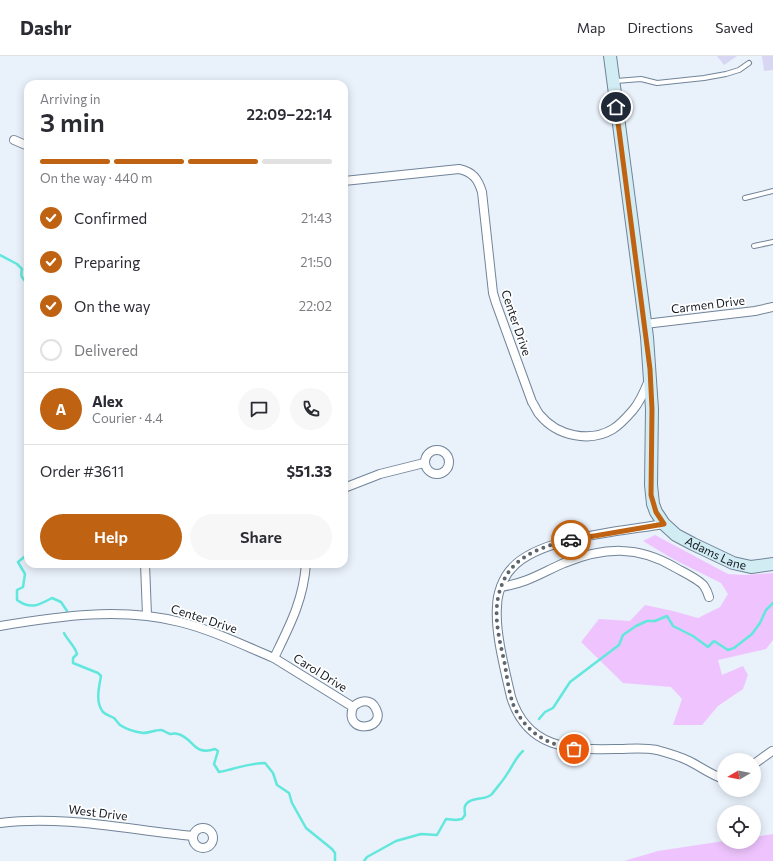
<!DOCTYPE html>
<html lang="en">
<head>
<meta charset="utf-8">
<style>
  body { margin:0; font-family:Commissioner,sans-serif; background:#f7f7f7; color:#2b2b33; height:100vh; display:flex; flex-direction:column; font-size:15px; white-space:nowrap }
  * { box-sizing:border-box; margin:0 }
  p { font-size:13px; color:#7c7c81 }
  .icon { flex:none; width:22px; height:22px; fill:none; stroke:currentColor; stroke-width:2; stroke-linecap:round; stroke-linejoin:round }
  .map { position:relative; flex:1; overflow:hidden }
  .drawer { position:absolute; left:24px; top:24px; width:324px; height:488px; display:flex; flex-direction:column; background:#fff; border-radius:12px; box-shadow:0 2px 10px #0003 }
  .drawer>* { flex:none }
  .needle { width:26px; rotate:260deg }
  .buttons { position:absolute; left:717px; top:697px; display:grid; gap:8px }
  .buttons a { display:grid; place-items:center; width:44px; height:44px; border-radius:50%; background:#fff; box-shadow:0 2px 10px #0003; font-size:20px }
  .pin { position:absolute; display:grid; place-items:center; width:34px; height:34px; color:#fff; margin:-17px; border:2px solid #fff; border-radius:50%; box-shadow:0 1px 4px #0007 }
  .courier { position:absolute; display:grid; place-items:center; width:40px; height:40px; margin:-20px; border:3px solid #bf6312; border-radius:50%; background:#fff; color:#222; box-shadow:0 1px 5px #0007 }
  .head em { font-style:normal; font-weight:600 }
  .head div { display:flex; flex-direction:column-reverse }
  .head { display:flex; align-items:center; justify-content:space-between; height:68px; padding:0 16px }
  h1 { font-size:26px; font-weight:600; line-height:30px }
  .bar { display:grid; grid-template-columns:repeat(4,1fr); gap:6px 4px; align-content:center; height:48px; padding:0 16px }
  .bar i { height:5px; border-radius:3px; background:#e1e1e2 }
  .bar .on { background:#bf6312 }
  .bar p { grid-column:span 4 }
  .line { display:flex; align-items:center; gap:10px; padding:0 16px; border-top:1px solid #e1e1e2 }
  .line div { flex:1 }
  .round { display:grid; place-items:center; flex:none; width:42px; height:42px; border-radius:21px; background:#f7f7f7 }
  ol { padding:0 16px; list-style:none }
  li { display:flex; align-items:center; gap:12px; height:44px }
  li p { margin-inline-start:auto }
  li .icon { padding:4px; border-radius:50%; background:#bf6312; color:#fff; stroke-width:4 }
  li:last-child { color:#7c7c81 }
  li i { width:22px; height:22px; border:2px solid #e1e1e2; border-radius:50% }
  .primary-button { display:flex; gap:8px; margin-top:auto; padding:8px 16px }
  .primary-button a { flex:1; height:46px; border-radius:24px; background:#bf6312; color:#fff; font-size:16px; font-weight:600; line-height:46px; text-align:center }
  .primary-button a+a { background:#f7f7f7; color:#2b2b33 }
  header { display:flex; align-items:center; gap:24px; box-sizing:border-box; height:56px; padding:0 20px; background:#fff; border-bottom:1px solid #e1e1e2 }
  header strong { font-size:19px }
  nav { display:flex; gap:22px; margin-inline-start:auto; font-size:14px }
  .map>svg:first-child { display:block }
</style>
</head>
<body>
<header>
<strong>Dashr</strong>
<nav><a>Map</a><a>Directions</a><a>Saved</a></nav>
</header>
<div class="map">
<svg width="773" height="805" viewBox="0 0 773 805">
  <rect width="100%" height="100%" fill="#e9f1fb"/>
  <g fill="#efc4fe">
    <path d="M655,479L728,518L744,519L773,517V584L766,593L718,604L722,619L743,610L748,619L743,633L718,650L702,669H673L682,643L671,631L623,627L581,586L599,563L630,565L645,549L673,555L698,562L720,551L728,538L721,527L673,503L643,485Z"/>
    <path d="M773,778V805H624L658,795L724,785L754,786V781Z"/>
  </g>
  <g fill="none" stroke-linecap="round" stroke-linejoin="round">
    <g stroke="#61e7dc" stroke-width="2.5">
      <path d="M0,199L17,208L22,213C20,220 22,223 28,227"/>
      <path d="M28,498L18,506L25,518L23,531L17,534V544C31,554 39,549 52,542L61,546L67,555"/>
      <path d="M64,577C68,585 75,590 77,598L73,602V607L98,617L101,620C99,631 95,646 103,656C106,659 110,660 114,662C116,664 118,667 120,669C126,673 136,676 143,677C149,677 155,674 161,674C164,674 166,677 170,678C172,678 175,677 178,678C195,683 193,700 215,693L218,695L214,708L219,716C236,713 247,707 265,707L273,717L277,729L289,737L292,747L306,772L332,793L335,797V805"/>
      <path d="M539,663L545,656L553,652L570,626L619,589L623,579L636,570L647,565H655L667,560L673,570L693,580L708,591L714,585L728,594L734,592L752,578L760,567L766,554L773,547"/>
      <path d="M364,805L367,801L396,785L421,778L437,779L446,763L456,764L462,763L465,759C465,756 464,753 465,750C469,740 486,745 492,738C497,731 503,725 507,718C513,710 515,702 523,695"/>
    </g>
  </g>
  <g fill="#d7d7f4">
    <path d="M717,0H737L724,9Z"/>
    <path d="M762,0H773V14L764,15Z"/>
  </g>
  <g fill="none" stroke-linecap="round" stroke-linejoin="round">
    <g stroke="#718499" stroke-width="6">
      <g id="lane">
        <path d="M616,25L641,23L657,27L704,22L726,18L739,14L749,7"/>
        <path d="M745,142L773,135"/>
        <path d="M754,190L773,186"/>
      </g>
    </g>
    <g stroke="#718499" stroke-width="10">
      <g id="street">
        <path d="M14,84L28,90"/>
        <path d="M344,125L459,113C473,116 478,123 482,136L493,237L496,247L532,346C535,350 537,356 540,359C557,380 590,387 613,373C621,368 627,361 633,354C640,346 645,334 649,324"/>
        <path d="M645,268L755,255L773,251"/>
        <circle cx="437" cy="406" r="12"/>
        <path d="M344,432L380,418L424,407"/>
        <path d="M664,468C624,475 539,481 512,512C503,521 497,538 497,551C495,577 505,614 511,641C527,692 568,694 615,693C629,693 643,691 657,694C668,697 679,700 689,705C701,711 711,719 724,723"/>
        <path d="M145,508L147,559"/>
        <path d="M501,531C527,527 541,517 564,507C604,491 638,489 676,512C683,516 700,524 704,530C706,533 708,537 709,541"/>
        <path d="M0,570C60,560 121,551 180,566C212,574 243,589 274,602C290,569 303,545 306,508"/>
        <path d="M274,602L353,651C343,679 387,674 376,653C371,642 360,644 353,651"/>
        <path d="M754,708L772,695"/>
        <path d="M0,767C64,759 129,774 193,780"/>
        <circle cx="203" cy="782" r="10"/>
      </g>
    </g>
    <g stroke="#718499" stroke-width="14">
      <g id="secondary">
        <path id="s1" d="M610,0L647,281L652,353L651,429L653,448L656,456L664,468L676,479L693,488L733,507L751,511L773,508"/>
      </g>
    </g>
    <use href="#lane" stroke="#fff" stroke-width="4"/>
    <use href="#street" stroke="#fff" stroke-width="8"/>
    <use href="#secondary" stroke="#d2ecf4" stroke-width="12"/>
  </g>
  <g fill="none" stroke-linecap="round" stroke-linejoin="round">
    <path stroke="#5d656d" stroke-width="4" stroke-dasharray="0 7.2" d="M571,484C551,488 525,496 511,513C503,522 498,537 497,549C495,569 501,590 505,609C507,622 509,636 513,648C516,656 522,665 528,671C540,684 557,690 574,693"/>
    <path stroke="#bf6312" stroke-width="5" d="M571,484L664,468L656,456L651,439L652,353L650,313L616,51"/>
  </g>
  <g text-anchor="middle" stroke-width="3.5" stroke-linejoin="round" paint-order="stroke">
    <g font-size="12" fill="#121921" stroke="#fff">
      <text transform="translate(708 249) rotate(-7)" y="4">Carmen Drive</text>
      <text transform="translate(516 267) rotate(71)" y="4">Center Drive</text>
      <text dy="4" stroke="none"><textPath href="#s1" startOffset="534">Adams Lane</textPath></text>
      <text transform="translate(204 563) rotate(18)" y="4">Center Drive</text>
      <text transform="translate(320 617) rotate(32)" y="4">Carol Drive</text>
      <text transform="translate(98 757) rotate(7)" y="4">West Drive</text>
    </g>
  </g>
</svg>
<div class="buttons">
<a><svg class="needle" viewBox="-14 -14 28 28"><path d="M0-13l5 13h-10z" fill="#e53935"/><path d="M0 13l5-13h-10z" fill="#7c7c81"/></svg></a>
<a><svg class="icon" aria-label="locate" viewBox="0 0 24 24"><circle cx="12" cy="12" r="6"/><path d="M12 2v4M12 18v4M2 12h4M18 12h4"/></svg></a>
</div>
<div class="pin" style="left:574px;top:693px;background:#ea580c"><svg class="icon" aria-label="bag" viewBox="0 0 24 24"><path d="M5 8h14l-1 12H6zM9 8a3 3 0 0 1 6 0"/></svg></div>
<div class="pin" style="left:616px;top:51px;background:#1f2937"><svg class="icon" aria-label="home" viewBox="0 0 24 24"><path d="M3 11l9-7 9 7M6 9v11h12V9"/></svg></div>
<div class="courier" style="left:571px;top:484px"><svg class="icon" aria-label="car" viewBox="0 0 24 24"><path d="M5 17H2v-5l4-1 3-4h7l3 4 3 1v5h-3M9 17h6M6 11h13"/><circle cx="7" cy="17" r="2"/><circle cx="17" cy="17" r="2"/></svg></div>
<section class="drawer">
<div class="head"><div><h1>3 min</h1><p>Arriving in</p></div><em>22:09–22:14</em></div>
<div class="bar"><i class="on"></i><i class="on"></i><i class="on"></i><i></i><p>On the way · 440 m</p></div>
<ol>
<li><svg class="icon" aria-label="check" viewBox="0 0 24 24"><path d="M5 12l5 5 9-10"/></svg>Confirmed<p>21:43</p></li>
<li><svg class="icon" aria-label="check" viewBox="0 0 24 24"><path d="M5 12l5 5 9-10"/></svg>Preparing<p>21:50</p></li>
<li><svg class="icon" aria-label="check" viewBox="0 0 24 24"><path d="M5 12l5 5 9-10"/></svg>On the way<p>22:02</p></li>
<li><i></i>Delivered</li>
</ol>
<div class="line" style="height:72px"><b class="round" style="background:#bf6312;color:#fff">A</b><div><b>Alex</b><p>Courier · 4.4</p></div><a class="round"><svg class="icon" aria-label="chat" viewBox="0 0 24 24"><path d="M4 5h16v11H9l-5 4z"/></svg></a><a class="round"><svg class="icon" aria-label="phone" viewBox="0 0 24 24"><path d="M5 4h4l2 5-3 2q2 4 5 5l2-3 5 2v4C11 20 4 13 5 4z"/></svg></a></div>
<div class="line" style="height:52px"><div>Order #3611</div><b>$51.33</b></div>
<div class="primary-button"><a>Help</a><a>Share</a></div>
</section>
</div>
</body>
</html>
